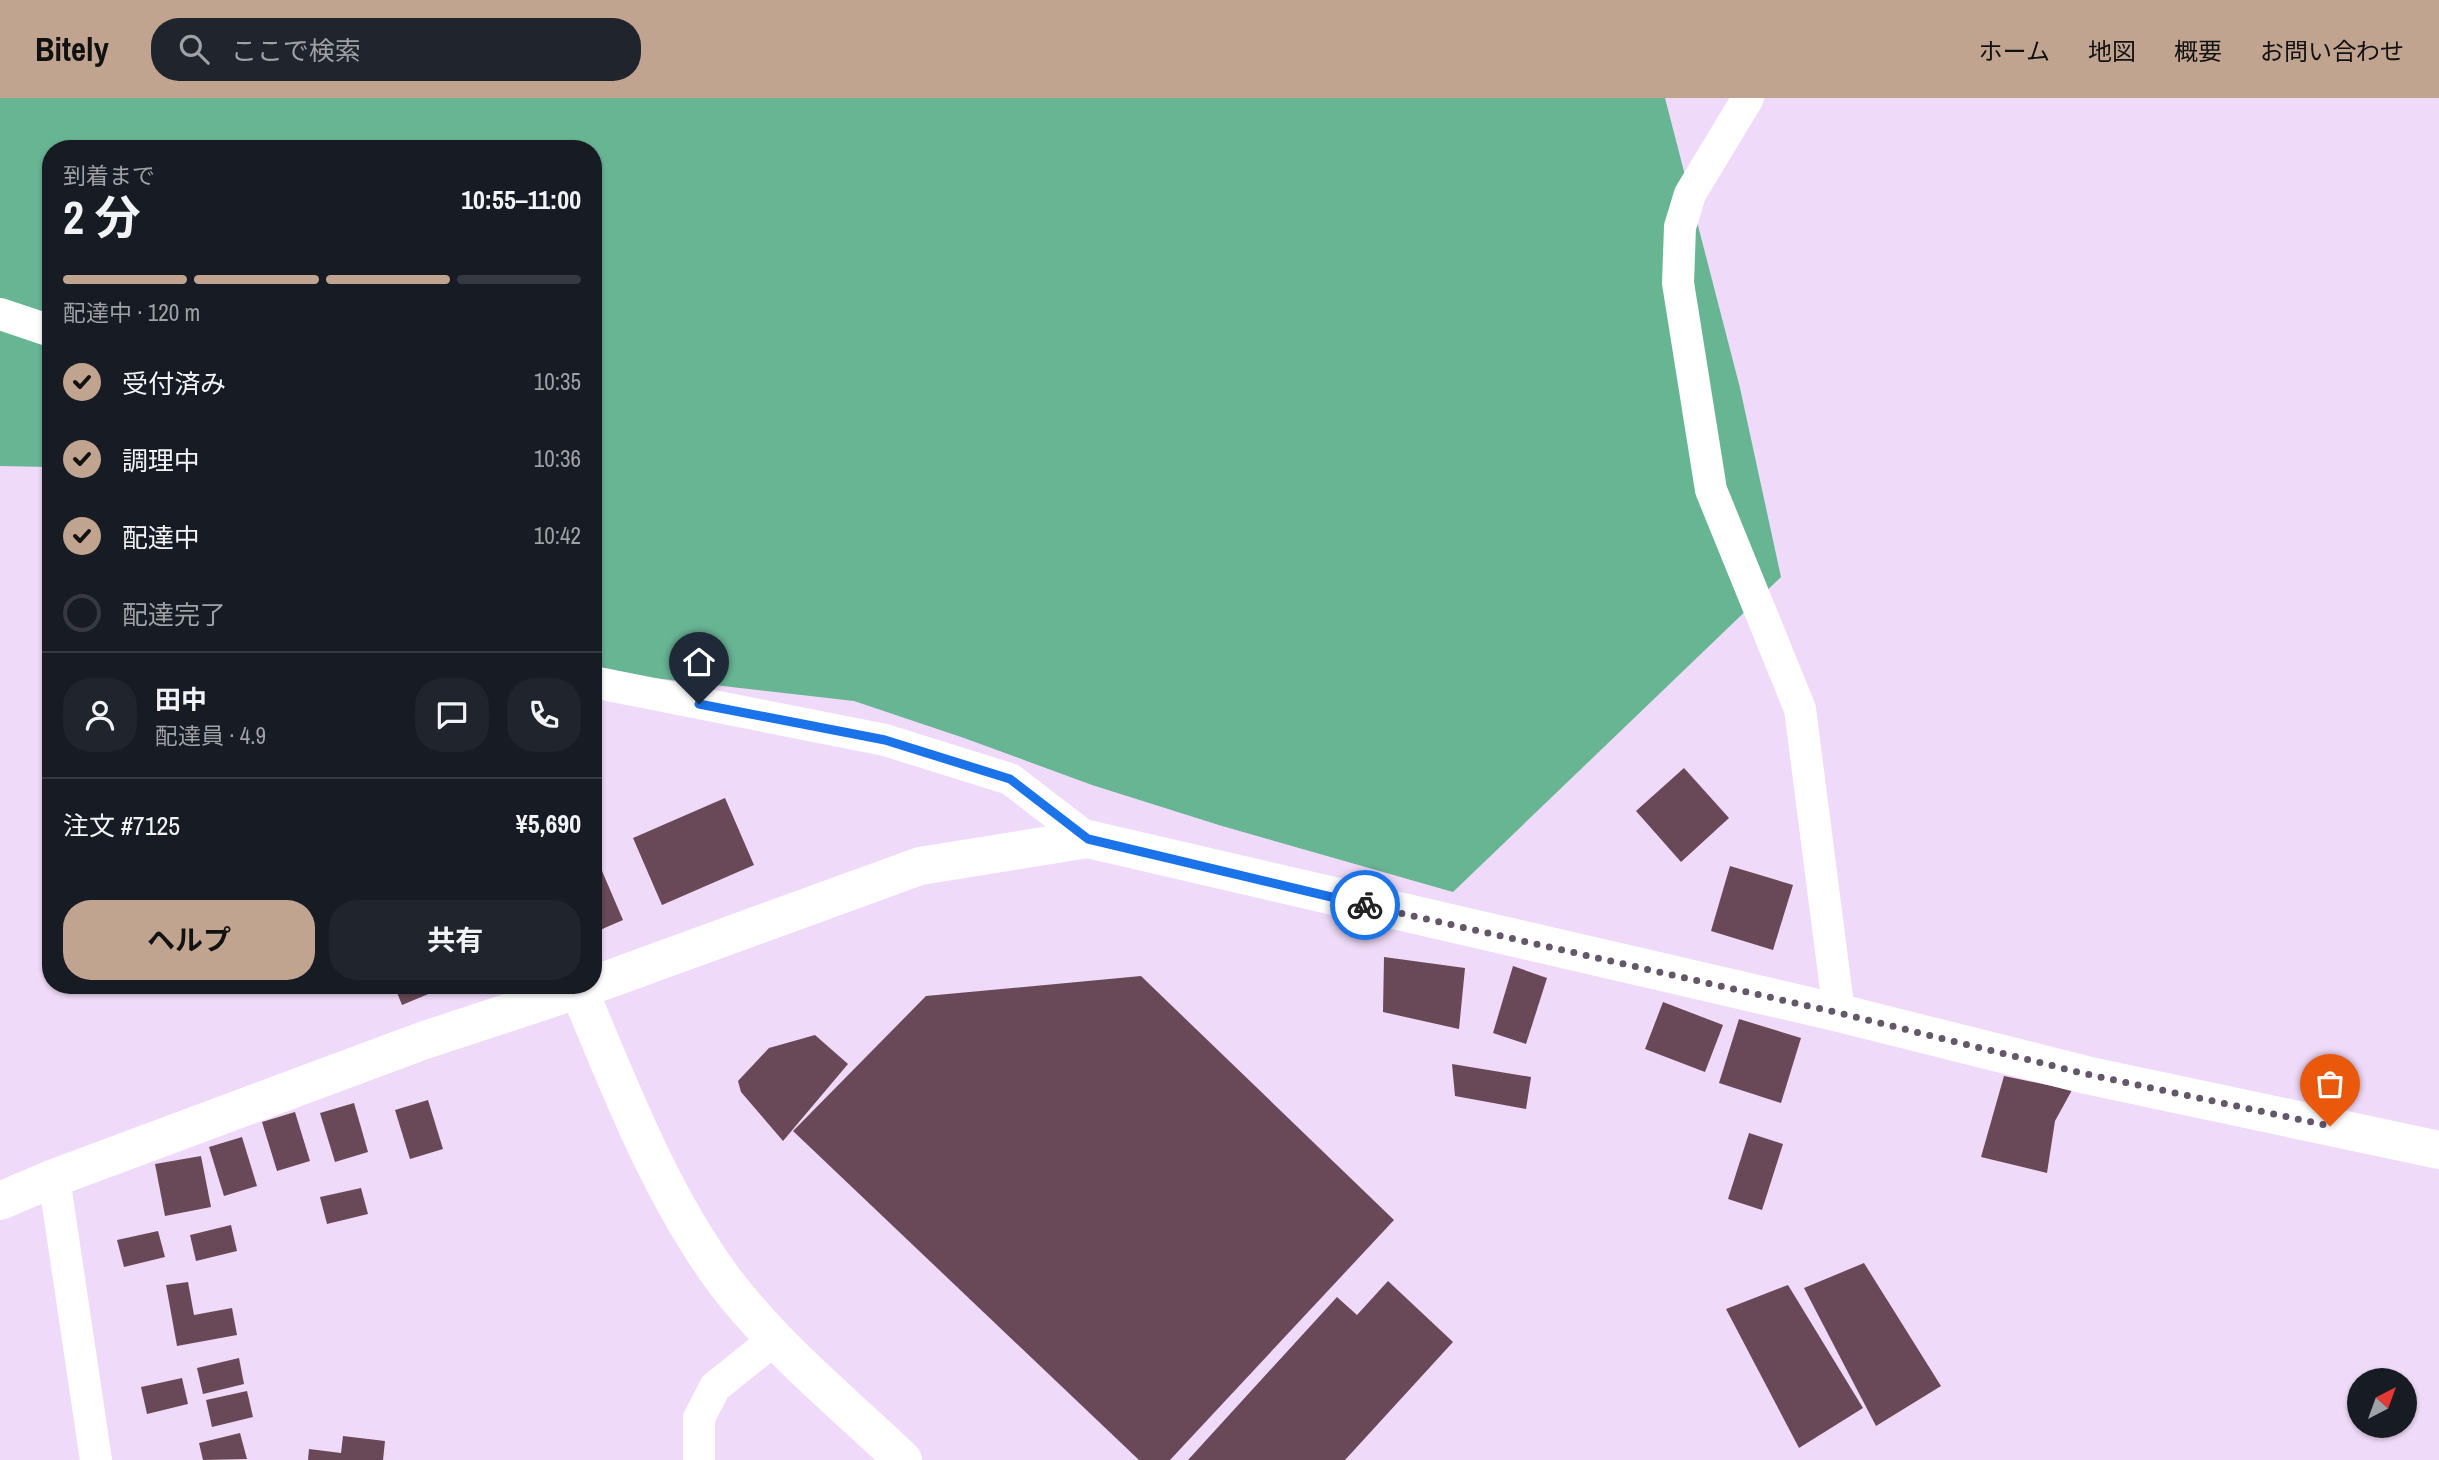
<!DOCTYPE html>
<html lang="ja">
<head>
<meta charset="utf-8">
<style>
  body { margin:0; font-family:"Archivo Narrow","Noto Sans JP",sans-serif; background:#20242c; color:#f1f3f6; height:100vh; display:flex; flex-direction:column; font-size:26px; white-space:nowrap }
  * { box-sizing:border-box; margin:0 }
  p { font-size:23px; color:#9ea1a6 }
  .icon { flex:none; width:38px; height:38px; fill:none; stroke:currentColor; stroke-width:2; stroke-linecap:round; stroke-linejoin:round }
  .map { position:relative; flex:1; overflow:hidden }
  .sheet { position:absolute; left:42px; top:42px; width:560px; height:854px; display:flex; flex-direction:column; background:#171b24; border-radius:28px; box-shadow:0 2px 5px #0004 }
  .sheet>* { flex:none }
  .needle { width:46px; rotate:41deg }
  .tools { position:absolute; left:2347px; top:1270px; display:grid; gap:14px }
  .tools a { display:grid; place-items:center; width:70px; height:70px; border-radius:50%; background:#171b24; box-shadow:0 2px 5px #0004; font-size:35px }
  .pin { position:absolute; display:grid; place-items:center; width:60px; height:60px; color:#fff; margin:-72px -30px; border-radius:50% 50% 50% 0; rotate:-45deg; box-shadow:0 0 7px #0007 }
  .pin .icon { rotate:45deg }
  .courier { position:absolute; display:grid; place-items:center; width:70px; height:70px; margin:-35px; border:5px solid #1a73e8; border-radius:50%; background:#fff; color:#222; box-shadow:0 2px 9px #0007 }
  .head em { font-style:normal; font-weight:700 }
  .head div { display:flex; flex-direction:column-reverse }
  .head { display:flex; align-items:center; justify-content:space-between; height:119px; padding:0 21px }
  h1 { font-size:46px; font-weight:700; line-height:52px }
  .bar { display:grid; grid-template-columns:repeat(4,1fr); gap:10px 7px; align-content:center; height:84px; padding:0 21px }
  .bar i { height:9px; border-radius:5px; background:#363941 }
  .bar .active { background:#c1a48f }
  .bar p { grid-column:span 4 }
  .line { display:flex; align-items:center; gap:18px; padding:0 21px; border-top:2px solid #363941 }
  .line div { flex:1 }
  .round { display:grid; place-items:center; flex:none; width:74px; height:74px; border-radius:28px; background:#20242c }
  ol { padding:0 21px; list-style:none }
  li { display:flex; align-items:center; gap:21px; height:77px }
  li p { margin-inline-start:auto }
  li .icon { padding:7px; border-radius:50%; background:#c1a48f; color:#111; stroke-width:4 }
  li:last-child { color:#9ea1a6 }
  li i { width:38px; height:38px; border:4px solid #363941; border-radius:50% }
  .action { display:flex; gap:14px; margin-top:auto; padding:14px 21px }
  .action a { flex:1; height:80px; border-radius:28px; background:#c1a48f; color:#111; font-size:28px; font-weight:700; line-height:80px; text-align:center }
  .action a+a { background:#20242c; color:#f1f3f6 }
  header { display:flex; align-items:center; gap:42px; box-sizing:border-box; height:98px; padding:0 35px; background:#c1a48f; color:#111 }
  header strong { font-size:33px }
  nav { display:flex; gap:38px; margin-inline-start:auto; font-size:24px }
  .search { width:490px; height:63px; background:#20242c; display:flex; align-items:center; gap:18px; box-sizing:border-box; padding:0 24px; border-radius:28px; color:#9ea1a6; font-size:26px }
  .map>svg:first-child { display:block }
</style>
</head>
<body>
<header>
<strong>Bitely</strong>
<div class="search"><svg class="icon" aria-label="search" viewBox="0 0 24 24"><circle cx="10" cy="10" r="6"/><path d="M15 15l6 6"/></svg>ここで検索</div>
<nav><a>ホーム</a><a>地図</a><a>概要</a><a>お問い合わせ</a></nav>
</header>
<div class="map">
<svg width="2439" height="1362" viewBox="0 0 2439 1362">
  <rect width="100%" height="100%" fill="#f0daf9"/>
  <path fill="#68b594" d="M0,0H1665L1740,290L1781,479L1453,794L1222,728L1092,687L964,640L854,603L593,573V51H51V369L0,368Z"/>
  <g fill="#694958">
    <path d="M1684,670L1729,720L1681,764L1636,713Z"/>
    <path d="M725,700L754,767L662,807L633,740Z"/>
    <path d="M593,752L623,822L593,835Z"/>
    <path d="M1730,768L1793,787L1773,852L1711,833Z"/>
    <path d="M1384,859L1465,870L1459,931L1383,914Z"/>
    <path d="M1513,868L1547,880L1526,946L1493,935Z"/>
    <path d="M1141,878L1394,1122L1170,1362H1139L793,1033L926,898Z"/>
    <path d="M394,887H450L402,907Z"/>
    <path d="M1663,904L1723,927L1705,974L1645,951Z"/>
    <path d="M1739,921L1801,940L1781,1005L1719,985Z"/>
    <path d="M815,937L848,966L783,1043L741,994L738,983L769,950Z"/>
    <path d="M1452,966L1531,979L1526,1011L1455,998Z"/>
    <path d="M2004,978L2072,992L2055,1023L2047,1075L1981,1059Z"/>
    <path d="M428,1002L443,1051L410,1061L395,1012Z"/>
    <path d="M354,1005L368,1054L335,1064L320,1015Z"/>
    <path d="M295,1014L310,1063L277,1073L262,1024Z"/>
    <path d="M1749,1035L1783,1046L1762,1112L1728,1101Z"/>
    <path d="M242,1039L257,1088L224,1098L209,1049Z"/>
    <path d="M201,1058L211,1109L165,1118L155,1066Z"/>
    <path d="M361,1090L368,1116L327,1126L320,1099Z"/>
    <path d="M231,1127L237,1153L196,1163L190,1137Z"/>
    <path d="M158,1133L165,1159L124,1169L117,1142Z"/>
    <path d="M1864,1165L1941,1288L1876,1328L1804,1190Z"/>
    <path d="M1388,1183L1453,1244L1345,1362H1188L1337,1199L1357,1217Z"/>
    <path d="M188,1184L194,1217L232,1210L237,1237L177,1248L166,1187Z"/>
    <path d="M1788,1187L1863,1310L1799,1350L1726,1211Z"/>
    <path d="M239,1260L244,1286L203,1296L197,1270Z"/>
    <path d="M182,1280L188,1306L147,1316L141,1289Z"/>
    <path d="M247,1293L253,1319L212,1329L206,1302Z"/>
    <path d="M240,1335L247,1361L203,1362L199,1345Z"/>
    <path d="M343,1338L385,1343L383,1362H308L309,1351L341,1355Z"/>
  </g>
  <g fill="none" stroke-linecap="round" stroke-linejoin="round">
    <g stroke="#fff" stroke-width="32">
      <path d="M1748,0L1690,96L1680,129L1678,185L1711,392L1800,611L1839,915"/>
      <path d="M0,216L51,233"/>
      <path d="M593,584L885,642L1010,681L1088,741"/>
      <path d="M54,1080L96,1362"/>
      <path d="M699,1362V1320L715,1289L775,1241"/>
    </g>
    <g stroke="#fff" stroke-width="38">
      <path d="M593,887L920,768L1088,741L1839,915L2086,977L2439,1052"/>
      <path d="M579,892C620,990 660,1095 723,1181C773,1248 843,1305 903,1362"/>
      <path d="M0,1103L54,1080L422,943L592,887"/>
    </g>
  </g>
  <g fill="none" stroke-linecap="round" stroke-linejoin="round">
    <path stroke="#645769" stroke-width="7" stroke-dasharray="0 12.6" d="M1365,807L1839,915L2086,976L2330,1028"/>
    <path stroke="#1a73e8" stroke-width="9" d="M699,606L885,642L1010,681L1088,741L1365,807"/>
  </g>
</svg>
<div class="tools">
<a><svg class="needle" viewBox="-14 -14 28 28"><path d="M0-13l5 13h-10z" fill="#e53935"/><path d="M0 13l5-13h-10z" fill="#9ea1a6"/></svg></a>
</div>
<div class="pin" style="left:2330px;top:1028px;background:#ea580c"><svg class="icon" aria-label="bag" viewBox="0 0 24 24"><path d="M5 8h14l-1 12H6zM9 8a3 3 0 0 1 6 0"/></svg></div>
<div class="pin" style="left:699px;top:606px;background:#1f2937"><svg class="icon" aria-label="home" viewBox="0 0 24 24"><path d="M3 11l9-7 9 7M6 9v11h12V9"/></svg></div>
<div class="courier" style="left:1365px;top:807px"><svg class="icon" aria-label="bike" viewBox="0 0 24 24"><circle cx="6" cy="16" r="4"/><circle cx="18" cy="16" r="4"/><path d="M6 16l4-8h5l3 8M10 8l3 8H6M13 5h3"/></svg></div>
<section class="sheet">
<div class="head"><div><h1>2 分</h1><p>到着まで</p></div><em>10:55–11:00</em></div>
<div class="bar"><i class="active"></i><i class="active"></i><i class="active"></i><i></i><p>配達中 · 120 m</p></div>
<ol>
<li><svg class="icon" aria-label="check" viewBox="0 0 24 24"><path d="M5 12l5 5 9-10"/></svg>受付済み<p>10:35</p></li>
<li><svg class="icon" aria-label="check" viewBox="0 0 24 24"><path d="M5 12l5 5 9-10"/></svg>調理中<p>10:36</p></li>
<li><svg class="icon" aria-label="check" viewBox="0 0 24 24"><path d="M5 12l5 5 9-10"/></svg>配達中<p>10:42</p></li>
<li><i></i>配達完了</li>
</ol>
<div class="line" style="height:126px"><a class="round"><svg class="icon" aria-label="person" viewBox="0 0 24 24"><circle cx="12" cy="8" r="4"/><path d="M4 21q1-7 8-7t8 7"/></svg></a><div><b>田中</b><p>配達員 · 4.9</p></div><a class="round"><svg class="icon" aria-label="chat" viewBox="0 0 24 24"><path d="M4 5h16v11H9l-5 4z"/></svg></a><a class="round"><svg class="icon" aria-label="phone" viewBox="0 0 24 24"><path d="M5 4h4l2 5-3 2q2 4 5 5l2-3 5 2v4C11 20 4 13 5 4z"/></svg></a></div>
<div class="line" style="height:91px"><div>注文 #7125</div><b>¥5,690</b></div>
<div class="action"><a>ヘルプ</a><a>共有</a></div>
</section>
</div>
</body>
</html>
